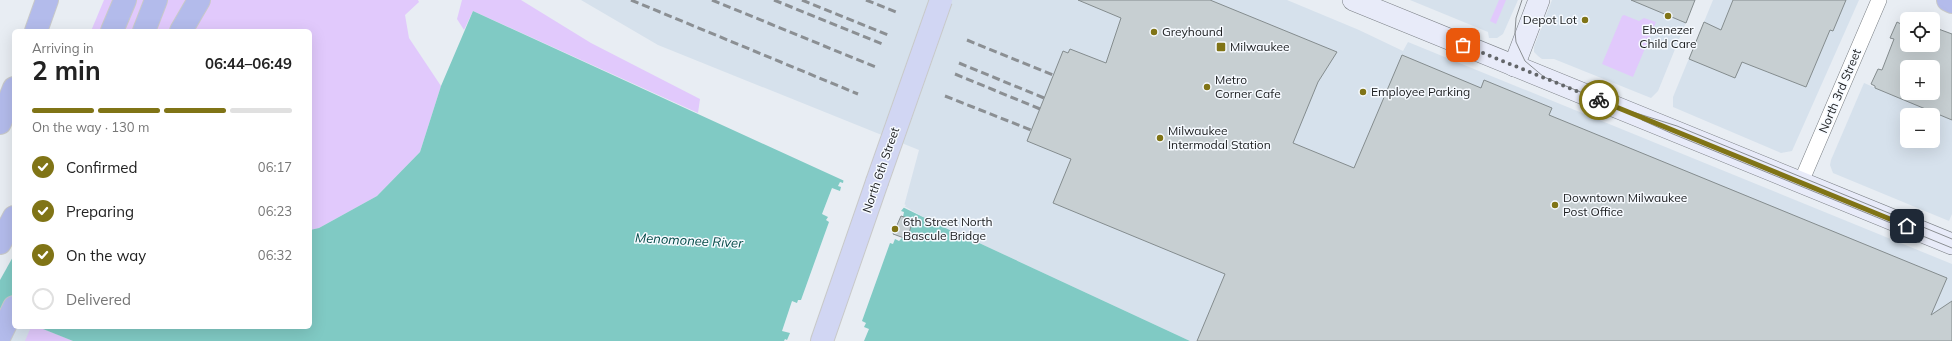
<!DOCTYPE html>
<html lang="en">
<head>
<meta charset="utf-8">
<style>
  body { margin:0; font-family:Mulish,sans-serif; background:#f2f2f2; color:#222; height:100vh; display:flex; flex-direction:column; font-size:15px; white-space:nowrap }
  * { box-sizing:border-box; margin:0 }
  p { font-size:13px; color:#767676 }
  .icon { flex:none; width:22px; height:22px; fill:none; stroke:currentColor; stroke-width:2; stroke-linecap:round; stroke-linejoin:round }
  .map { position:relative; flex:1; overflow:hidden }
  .details { position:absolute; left:12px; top:29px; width:300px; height:300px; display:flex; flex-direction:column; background:#fff; border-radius:6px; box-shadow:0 4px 16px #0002 }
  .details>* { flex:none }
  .tools { position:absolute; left:1900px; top:12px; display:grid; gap:8px }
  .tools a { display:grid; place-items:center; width:40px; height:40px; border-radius:6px; background:#fff; box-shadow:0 4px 16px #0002; font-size:20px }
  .pin { position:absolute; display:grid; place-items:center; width:34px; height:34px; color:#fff; margin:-17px; border-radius:8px; box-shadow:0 2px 6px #0006 }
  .courier { position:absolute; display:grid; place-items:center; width:40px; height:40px; margin:-20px; border:3px solid #807416; border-radius:50%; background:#fff; color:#222; box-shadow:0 1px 5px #0007 }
  .headline em { font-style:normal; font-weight:700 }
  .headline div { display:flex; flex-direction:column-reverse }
  .headline { display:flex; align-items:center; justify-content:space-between; height:68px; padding:0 20px }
  h1 { font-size:26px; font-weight:700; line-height:30px }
  .bar { display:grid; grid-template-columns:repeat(4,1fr); gap:6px 4px; align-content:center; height:48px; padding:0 20px }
  .bar i { height:5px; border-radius:3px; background:#e0e0e0 }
  .bar .active { background:#807416 }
  .bar p { grid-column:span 4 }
  ol { padding:0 20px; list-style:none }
  li { display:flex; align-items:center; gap:12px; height:44px }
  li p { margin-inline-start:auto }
  li .icon { padding:4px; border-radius:50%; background:#807416; color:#fff; stroke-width:4 }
  li:last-child { color:#767676 }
  li i { width:22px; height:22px; border:2px solid #e0e0e0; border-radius:50% }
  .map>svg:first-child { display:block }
</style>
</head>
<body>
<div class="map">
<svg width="1952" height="341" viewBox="0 0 1952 341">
  <rect width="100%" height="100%" fill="#e8edf3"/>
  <g fill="#d6e1ec" fill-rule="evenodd">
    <path d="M581,0H1287L1359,30L1403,51L1408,42L1952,264V341H1190L977,242L944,229L904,206L919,150L658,45Z"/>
    <path d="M1410,0H1518L1503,34L1497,38H1489L1488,32Z"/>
    <path d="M1552,0H1695L1658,91L1651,98L1554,59H1542L1538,56L1534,52V47Z"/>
    <path d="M1713,0H1859L1792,151L1781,153L1673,107V97Z"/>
    <path d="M1864,83L1952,120V214L1949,221L1833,173L1830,165L1831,160ZM1907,115H1933V141H1907Z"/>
    <path d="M14,327H38L73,341H0Z"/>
  </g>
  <g fill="#e1c9fc">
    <path d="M104,0H418L419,2L405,15L409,38L441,86L420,152L377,196L319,228L310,230V31H91Z"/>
    <path d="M462,0H521L591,43L700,99L698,113L473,11L464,30L457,19Z"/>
    <path d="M1499,0H1506L1496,24L1490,21Z"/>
    <path d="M1624,15L1639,21L1644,18L1656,22L1633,77L1602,64L1622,16Z"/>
    <path d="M31,327H38L73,341H25Z"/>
  </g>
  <g fill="#80cac4">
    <path d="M473,11L873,194C909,208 941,228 977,242L1190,341H73L38,327H310V230L319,228L377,196L420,152L441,86Z"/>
    <path d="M0,180L14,184V317L0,311Z"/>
  </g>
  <g fill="#e8edf3">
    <path d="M0,178L14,182V255L0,280Z"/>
    <path d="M844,178L906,205L901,211L904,212L903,217L912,220L910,230L907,239L902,238L899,241L895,239L893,244L890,243L862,321L866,323L864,327L869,329L864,341H784L785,339L787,340L790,333L782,331L792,301L797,303L798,300H801L829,222L826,220L828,217L822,214L832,188L840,191L841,187L838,186L840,182L843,183Z"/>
  </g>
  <g fill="#c7cfd2" stroke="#848c8e" fill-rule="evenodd">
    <path d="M1078,0H1210L1337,52L1318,82L1293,143L1354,168L1402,55L1481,88L1484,80L1552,108L1549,115L1947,278L1931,315L1952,301V341H1197L1225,274L1053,203L1071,159L1027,141L1063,51L1068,53L1070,49L1106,63L1121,18Z"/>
    <path d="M1631,0H1695L1686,23Z"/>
    <path d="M1733,0H1846L1833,31L1830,30L1806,87L1742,62L1735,78L1689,59L1704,22L1721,30Z"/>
    <path d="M1905,15L1915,19H1907V45H1933V27L1952,34V120L1875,88V86L1871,84L1878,69L1882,70L1894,39L1890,38L1897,22L1901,24ZM1907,67H1933V93H1907Z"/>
    <path d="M901,216L913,220L907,239L893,234Z"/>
  </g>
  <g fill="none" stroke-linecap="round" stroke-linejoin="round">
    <g stroke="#7a7f85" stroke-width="16">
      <path id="street" d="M1801,182L1879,0"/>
    </g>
    <g stroke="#7a7f85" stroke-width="22">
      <g id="secondary">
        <path d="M1353,0L1952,244"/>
        <path d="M1514,66L1539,0"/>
      </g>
    </g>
    <g stroke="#c8c9c9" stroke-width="24">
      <path id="primary" d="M822,341L877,182"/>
    </g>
    <g stroke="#c8c9c9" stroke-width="24">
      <g id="highway">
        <path d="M1948,0L1952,2"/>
        <path d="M36,31L47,0"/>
        <path d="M112,31L125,0"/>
        <path d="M144,31L156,0"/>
        <path d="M181,31L199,0"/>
        <path d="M0,123L14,88"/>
        <path d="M0,243L14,217"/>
        <path d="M0,336L14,307"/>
      </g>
    </g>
    <use href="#street" stroke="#fff" stroke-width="15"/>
    <use href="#secondary" stroke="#e8ebf9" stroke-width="21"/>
    <use href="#primary" stroke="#d1d6f3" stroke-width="22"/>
    <use href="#highway" stroke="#b3bbeb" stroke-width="22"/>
    <g stroke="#8b8f93" stroke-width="1">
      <path d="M1522,0L1516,18L1515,32L1516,42L1525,61L1544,77L1617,107L1677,126L1952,239"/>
      <path d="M1642,120L1673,134L1952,248"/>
    </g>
    <g stroke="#8b8f93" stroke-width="3" stroke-dasharray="8 4" stroke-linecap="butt">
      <path d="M631,0L858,94"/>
      <path d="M712,0L878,68"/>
      <path d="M774,0L885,45"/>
      <path d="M802,0L888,35"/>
      <path d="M866,0L896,12"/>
      <path d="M967,40L1053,75"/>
      <path d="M959,63L1044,98"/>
      <path d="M955,74L1040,109"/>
      <path d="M945,96L1031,130"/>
    </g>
    <g stroke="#c8c9c9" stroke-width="24" stroke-linecap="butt">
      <path id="primary-bridge" d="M877,182L941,0"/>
    </g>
    <use href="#primary-bridge" stroke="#d1d6f3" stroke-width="22"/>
  </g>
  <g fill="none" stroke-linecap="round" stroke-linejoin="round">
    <path stroke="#636669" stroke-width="4" stroke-dasharray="0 7.2" d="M1463,45L1599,100"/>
    <path stroke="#807416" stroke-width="5" d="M1599,100L1907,226"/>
  </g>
  <g fill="#807416" stroke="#f6faff" stroke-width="1.5">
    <circle cx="1668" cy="16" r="4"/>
    <circle cx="1585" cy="20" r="4"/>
    <circle cx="1154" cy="32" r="4"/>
    <rect x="1216" y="42" width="10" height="10" rx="2"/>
    <circle cx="1207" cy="87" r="4"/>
    <circle cx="1363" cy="92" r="4"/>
    <circle cx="1160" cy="138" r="4"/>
    <circle cx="1555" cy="205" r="4"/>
    <circle cx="895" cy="229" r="4"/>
  </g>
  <g text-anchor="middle" stroke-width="3" stroke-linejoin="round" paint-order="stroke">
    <g font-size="12" fill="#1b1d1f" stroke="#f6faff" text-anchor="start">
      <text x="1577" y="24" text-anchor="end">Depot Lot</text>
      <text x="1668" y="34" text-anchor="middle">Ebenezer<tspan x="1668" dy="14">Child Care</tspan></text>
      <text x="1162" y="36">Greyhound</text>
      <text x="1230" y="51">Milwaukee</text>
      <text x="1215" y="84">Metro<tspan x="1215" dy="14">Corner Cafe</tspan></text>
      <text x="1371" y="96">Employee Parking</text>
      <text x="1168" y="135">Milwaukee<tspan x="1168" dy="14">Intermodal Station</tspan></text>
      <text x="1563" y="202">Downtown Milwaukee<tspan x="1563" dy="14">Post Office</tspan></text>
      <text x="903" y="226">6th Street North<tspan x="903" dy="14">Bascule Bridge</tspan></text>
    </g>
    <g font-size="12" fill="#1b1d1f" stroke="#f6faff">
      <text transform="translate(1840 91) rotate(-67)" y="4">North 3rd Street</text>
      <text transform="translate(881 170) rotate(-71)" y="4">North 6th Street</text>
    </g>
    <g font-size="13" font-style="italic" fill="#024946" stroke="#f6faff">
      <text transform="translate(689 240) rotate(3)" y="5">Menomonee River</text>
    </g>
  </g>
</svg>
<div class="tools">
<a><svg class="icon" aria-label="locate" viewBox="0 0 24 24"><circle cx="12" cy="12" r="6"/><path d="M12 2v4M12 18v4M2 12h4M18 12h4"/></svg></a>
<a>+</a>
<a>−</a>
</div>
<div class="pin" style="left:1463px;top:45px;background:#ea580c"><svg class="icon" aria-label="bag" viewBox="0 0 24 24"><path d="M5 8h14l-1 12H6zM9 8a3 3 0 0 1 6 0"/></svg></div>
<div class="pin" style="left:1907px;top:226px;background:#1f2937"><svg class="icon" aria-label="home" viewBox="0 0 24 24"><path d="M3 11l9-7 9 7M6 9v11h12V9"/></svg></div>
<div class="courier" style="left:1599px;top:100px"><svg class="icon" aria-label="bike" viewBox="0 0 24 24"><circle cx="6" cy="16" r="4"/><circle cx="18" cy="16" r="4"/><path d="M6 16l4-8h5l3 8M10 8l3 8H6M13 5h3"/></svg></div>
<section class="details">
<div class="headline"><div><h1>2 min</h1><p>Arriving in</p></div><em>06:44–06:49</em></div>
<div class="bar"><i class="active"></i><i class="active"></i><i class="active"></i><i></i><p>On the way · 130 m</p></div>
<ol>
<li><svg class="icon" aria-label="check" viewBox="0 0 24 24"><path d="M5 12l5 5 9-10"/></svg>Confirmed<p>06:17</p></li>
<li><svg class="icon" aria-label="check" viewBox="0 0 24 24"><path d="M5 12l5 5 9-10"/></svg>Preparing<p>06:23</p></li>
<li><svg class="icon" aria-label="check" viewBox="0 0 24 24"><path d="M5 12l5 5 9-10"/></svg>On the way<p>06:32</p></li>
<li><i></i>Delivered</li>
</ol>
</section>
</div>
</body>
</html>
